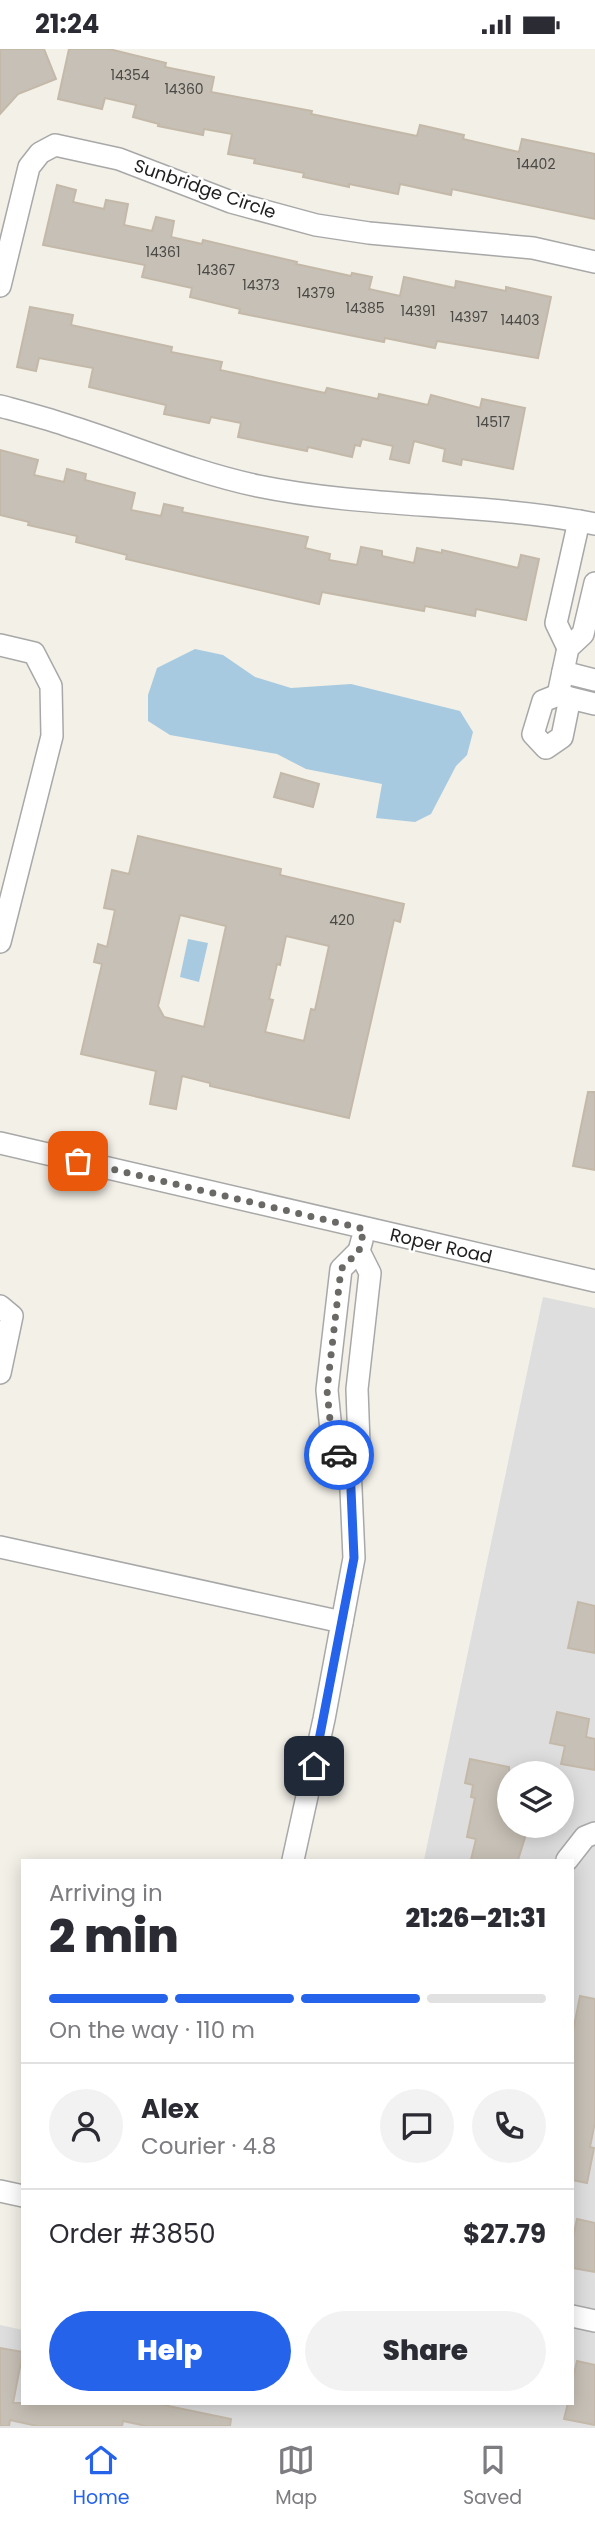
<!DOCTYPE html>
<html lang="en">
<head>
<meta charset="utf-8">
<style>
  body { margin:0; font-family:Poppins,sans-serif; background:#f2f2f3; color:#2b2b33; height:100vh; display:flex; flex-direction:column; font-size:26px; white-space:nowrap }
  * { box-sizing:border-box; margin:0 }
  p { font-size:23px; color:#7c7c81 }
  .icon { flex:none; width:38px; height:38px; fill:none; stroke:currentColor; stroke-width:2; stroke-linecap:round; stroke-linejoin:round }
  .map { position:relative; flex:1; overflow:hidden }
  .details { position:absolute; left:21px; top:1810px; width:553px; height:546px; display:flex; flex-direction:column; background:#fff; border-radius:0px; box-shadow:0 4px 18px #0003 }
  .details>* { flex:none }
  .buttons { position:absolute; left:497px; top:1712px; display:grid; gap:14px }
  .buttons a { display:grid; place-items:center; width:77px; height:77px; border-radius:50%; background:#fff; box-shadow:0 4px 18px #0003; font-size:35px }
  .pin { position:absolute; display:grid; place-items:center; width:60px; height:60px; color:#fff; margin:-30px; border-radius:14px; box-shadow:0 4px 10px #0006 }
  .courier { position:absolute; display:grid; place-items:center; width:70px; height:70px; margin:-35px; border:5px solid #2563eb; border-radius:50%; background:#fff; color:#222; box-shadow:0 2px 9px #0007 }
  .summary em { font-style:normal; font-weight:800 }
  .summary div { display:flex; flex-direction:column-reverse }
  .summary { display:flex; align-items:center; justify-content:space-between; height:119px; padding:0 28px }
  h1 { font-size:46px; font-weight:800; line-height:52px }
  .bar { display:grid; grid-template-columns:repeat(4,1fr); gap:10px 7px; align-content:center; height:84px; padding:0 28px }
  .bar i { height:9px; border-radius:5px; background:#e1e1e2 }
  .bar .on { background:#2563eb }
  .bar p { grid-column:span 4 }
  .line { display:flex; align-items:center; gap:18px; padding:0 28px; border-top:2px solid #e1e1e2 }
  .line div { flex:1 }
  .round { display:grid; place-items:center; flex:none; width:74px; height:74px; border-radius:37px; background:#f2f2f3 }
  .action { display:flex; gap:14px; margin-top:auto; padding:14px 28px }
  .action a { flex:1; height:80px; border-radius:42px; background:#2563eb; color:#fff; font-size:28px; font-weight:800; line-height:80px; text-align:center }
  .action a+a { background:#f2f2f3; color:#2b2b33 }
  .status { display:flex; justify-content:space-between; align-items:center; height:49px; padding:0 35px; background:#fff; direction:ltr }
  .status svg { height:19px; fill:currentColor }
  .tabs { display:flex; justify-content:space-around; align-items:center; height:98px; border-top:2px solid #e1e1e2; background:#fff; font-size:19px; color:#7c7c81 }
  .tabs a { display:grid; justify-items:center; gap:4px }
  .tabs .on { color:#2563eb }
  .map>svg:first-child { display:block }
</style>
</head>
<body>
<div class="status"><b>21:24</b><svg viewBox="0 0 49 12"><path d="M0 12V9h3v3zM5 12V6h3v6zM10 12V3h3v9zM15 12V0h3v12zM26 1h20v11H26zM47 4h2v5h-2z"/></svg></div>
<div class="map">
<svg width="595" height="2377" viewBox="0 0 595 2377">
  <rect width="100%" height="100%" fill="#f2f0e7"/>
  <path fill="#dfdede" fill-rule="evenodd" d="M543,1248L595,1259V2377H0V2276L23,2281V2354H572V1811H424ZM509,1724H562V1776H509Z"/>
  <g fill="#a7cae0">
    <path d="M195,600L223,606L255,628L291,639L351,635L460,662L473,683L467,706L456,717L431,765L415,773L376,769L382,735L306,720L277,705L170,686L148,672V646L157,619Z"/>
    <path d="M188,890L208,894L199,933L180,928Z"/>
  </g>
  <g fill="#c7c0b6" stroke="#c4b9a9" stroke-width="2" fill-rule="evenodd">
    <path d="M0,0H44L56,30L18,45L0,65Z"/>
    <path d="M69,0H109L166,14L165,18L214,28L211,43L312,62L311,65L417,87L420,76L464,86L463,90L519,103L522,90L595,105V170L452,140L451,146L400,135L398,145L349,135V138L303,128L304,124L254,114L255,110L228,105L232,85L204,80L203,86L158,77L159,75L133,68L136,56L105,49L102,60L58,50Z"/>
    <path d="M57,136L76,141L73,153L104,160L106,151L128,155L124,176L152,182L156,168L174,172L171,188L202,195L203,191L297,213L296,215L351,227L352,224L372,228L369,240L400,247L404,228L455,239L456,232L506,242V238L551,248L538,309L437,292L435,299L385,289L384,293L239,264L240,260L190,248L192,239L142,228L145,216L43,196Z"/>
    <path d="M30,258L73,266L71,276L172,298L171,303L222,313L220,321L325,344L327,339L378,350L379,345L428,356L431,346L480,359L482,350L525,359L513,420L462,410L461,416L443,412L445,400L414,392L409,414L390,410L393,397L362,390L360,397L355,396L352,408L308,398L307,402L257,392L238,388L241,374L211,368L209,374L164,365L166,356L89,338L93,319L39,309L36,322L17,318Z"/>
    <path d="M0,401L38,411L34,426L64,433L67,420L86,425L85,431L135,444L131,461L161,467L164,455L183,459L182,463L308,488L305,499L330,505L329,511L357,516L361,498L382,502V507L414,514L417,499L442,504V501L518,519L521,506L539,510L526,571L476,560L475,567L425,557L424,562L322,543L319,555L126,510L127,506L76,493L77,487L28,476L29,473L0,466Z"/>
    <path d="M281,724L319,735L313,758L274,748Z"/>
    <path d="M138,787L281,820L280,826L404,855L400,873L394,871L349,1069L210,1037V1034L182,1027L176,1060L150,1055L156,1022L81,1005L102,915L94,913L98,895L107,898L115,861L104,859L112,821L129,825ZM180,866L226,877L204,978L164,968L158,957ZM286,887L329,897L315,961L311,960L304,992L265,983L273,951L269,950L277,915L280,916Z"/>
    <path d="M588,1043H595V1121L573,1117Z"/>
    <path d="M578,1553L595,1557V1604L568,1599Z"/>
    <path d="M557,1663L589,1670L586,1688L595,1690V1721L561,1715L565,1697L550,1694Z"/>
    <path d="M470,1710L509,1718V1776L527,1782L518,1811H471L476,1790L467,1788L475,1749L471,1748L473,1736L465,1734Z"/>
    <path d="M580,1947L595,1950V2073L590,2098L594,2099L587,2134L572,2131V1987Z"/>
    <path d="M577,2170L595,2174V2223L572,2219V2193Z"/>
    <path d="M0,2299L23,2303L13,2354H154L231,2370L230,2377H146L123,2372L122,2377H37L10,2371L9,2377H0Z"/>
    <path d="M577,2312L595,2316V2376L564,2370L568,2354H572V2334Z"/>
  </g>
  <g fill="none" stroke-linecap="round" stroke-linejoin="round">
    <g stroke="#a8a8a8" stroke-width="24">
      <g id="minor">
        <path d="M0,237L29,118L40,104L55,96L119,110L231,153L316,176L369,184L533,199L595,213"/>
        <path d="M0,357C22,363 45,369 66,376C130,396 192,423 258,437C370,460 484,453 595,475"/>
        <path d="M0,596L34,604L51,637L52,687L0,893"/>
        <path d="M568,599L556,574L579,472"/>
        <path d="M563,623L595,631"/>
        <path d="M558,646L543,652L533,685L546,699L562,688L570,649"/>
        <path d="M558,646L568,599L583,585L595,534"/>
        <path d="M558,646L595,655"/>
        <path d="M0,1094L595,1232"/>
        <path d="M0,1257L12,1267L0,1324"/>
        <path d="M350,1417L333,1401L327,1341L341,1220L359,1202L362,1191"/>
        <path d="M0,1498L342,1573"/>
        <path d="M293,1811L324,1670L354,1509L350,1417L359,1395L357,1340L370,1224L359,1202"/>
        <path d="M567,1811L585,1788L595,1784"/>
        <path d="M0,2142L23,2147"/>
        <path d="M572,2267L595,2272"/>
      </g>
    </g>
    <use href="#minor" stroke="#fff" stroke-width="21"/>
  </g>
  <g fill="none" stroke-linecap="round" stroke-linejoin="round">
    <path stroke="#6a6966" stroke-width="7" stroke-dasharray="0 12.6" d="M78,1112L364,1180L359,1202L341,1220L327,1341L333,1401L339,1406"/>
    <path stroke="#2563eb" stroke-width="9" d="M314,1717L354,1509L350,1418L339,1406"/>
  </g>
  <g text-anchor="middle" stroke-width="5" stroke-linejoin="round" paint-order="stroke">
    <g font-size="14" fill="#4a4946">
      <text x="130" y="31">14354</text>
      <text x="184" y="45">14360</text>
      <text x="536" y="120">14402</text>
      <text x="163" y="208">14361</text>
      <text x="216" y="226">14367</text>
      <text x="261" y="241">14373</text>
      <text x="316" y="249">14379</text>
      <text x="365" y="264">14385</text>
      <text x="418" y="267">14391</text>
      <text x="469" y="273">14397</text>
      <text x="520" y="276">14403</text>
      <text x="493" y="378">14517</text>
      <text x="342" y="876">420</text>
    </g>
    <g font-size="18" fill="#212121" stroke="#fff">
      <text transform="translate(205 140) rotate(19)" y="6">Sunbridge Circle</text>
      <text transform="translate(441 1197) rotate(13)" y="6">Roper Road</text>
    </g>
  </g>
</svg>
<div class="buttons">
<a><svg class="icon" aria-label="layers" viewBox="0 0 24 24"><path d="M12 4l9 5-9 5-9-5zM3 14l9 5 9-5"/></svg></a>
</div>
<div class="pin" style="left:78px;top:1112px;background:#ea580c"><svg class="icon" aria-label="bag" viewBox="0 0 24 24"><path d="M5 8h14l-1 12H6zM9 8a3 3 0 0 1 6 0"/></svg></div>
<div class="pin" style="left:314px;top:1717px;background:#1f2937"><svg class="icon" aria-label="home" viewBox="0 0 24 24"><path d="M3 11l9-7 9 7M6 9v11h12V9"/></svg></div>
<div class="courier" style="left:339px;top:1406px"><svg class="icon" aria-label="car" viewBox="0 0 24 24"><path d="M5 17H2v-5l4-1 3-4h7l3 4 3 1v5h-3M9 17h6M6 11h13"/><circle cx="7" cy="17" r="2"/><circle cx="17" cy="17" r="2"/></svg></div>
<section class="details">
<div class="summary"><div><h1>2 min</h1><p>Arriving in</p></div><em>21:26–21:31</em></div>
<div class="bar"><i class="on"></i><i class="on"></i><i class="on"></i><i></i><p>On the way · 110 m</p></div>
<div class="line" style="height:126px"><a class="round"><svg class="icon" aria-label="person" viewBox="0 0 24 24"><circle cx="12" cy="8" r="4"/><path d="M4 21q1-7 8-7t8 7"/></svg></a><div><b>Alex</b><p>Courier · 4.8</p></div><a class="round"><svg class="icon" aria-label="chat" viewBox="0 0 24 24"><path d="M4 5h16v11H9l-5 4z"/></svg></a><a class="round"><svg class="icon" aria-label="phone" viewBox="0 0 24 24"><path d="M5 4h4l2 5-3 2q2 4 5 5l2-3 5 2v4C11 20 4 13 5 4z"/></svg></a></div>
<div class="line" style="height:91px"><div>Order #3850</div><b>$27.79</b></div>
<div class="action"><a>Help</a><a>Share</a></div>
</section>
</div>
<nav class="tabs">
<a class="on"><svg class="icon" aria-label="home" viewBox="0 0 24 24"><path d="M3 11l9-7 9 7M6 9v11h12V9"/></svg>Home</a>
<a><svg class="icon" aria-label="map" viewBox="0 0 24 24"><path d="M3 6l6-2 6 2 6-2v14l-6 2-6-2-6 2zM9 4v14M15 6v14"/></svg>Map</a>
<a><svg class="icon" aria-label="saved" viewBox="0 0 24 24"><path d="M7 4h10v16l-5-4-5 4z"/></svg>Saved</a>
</nav>
</body>
</html>
